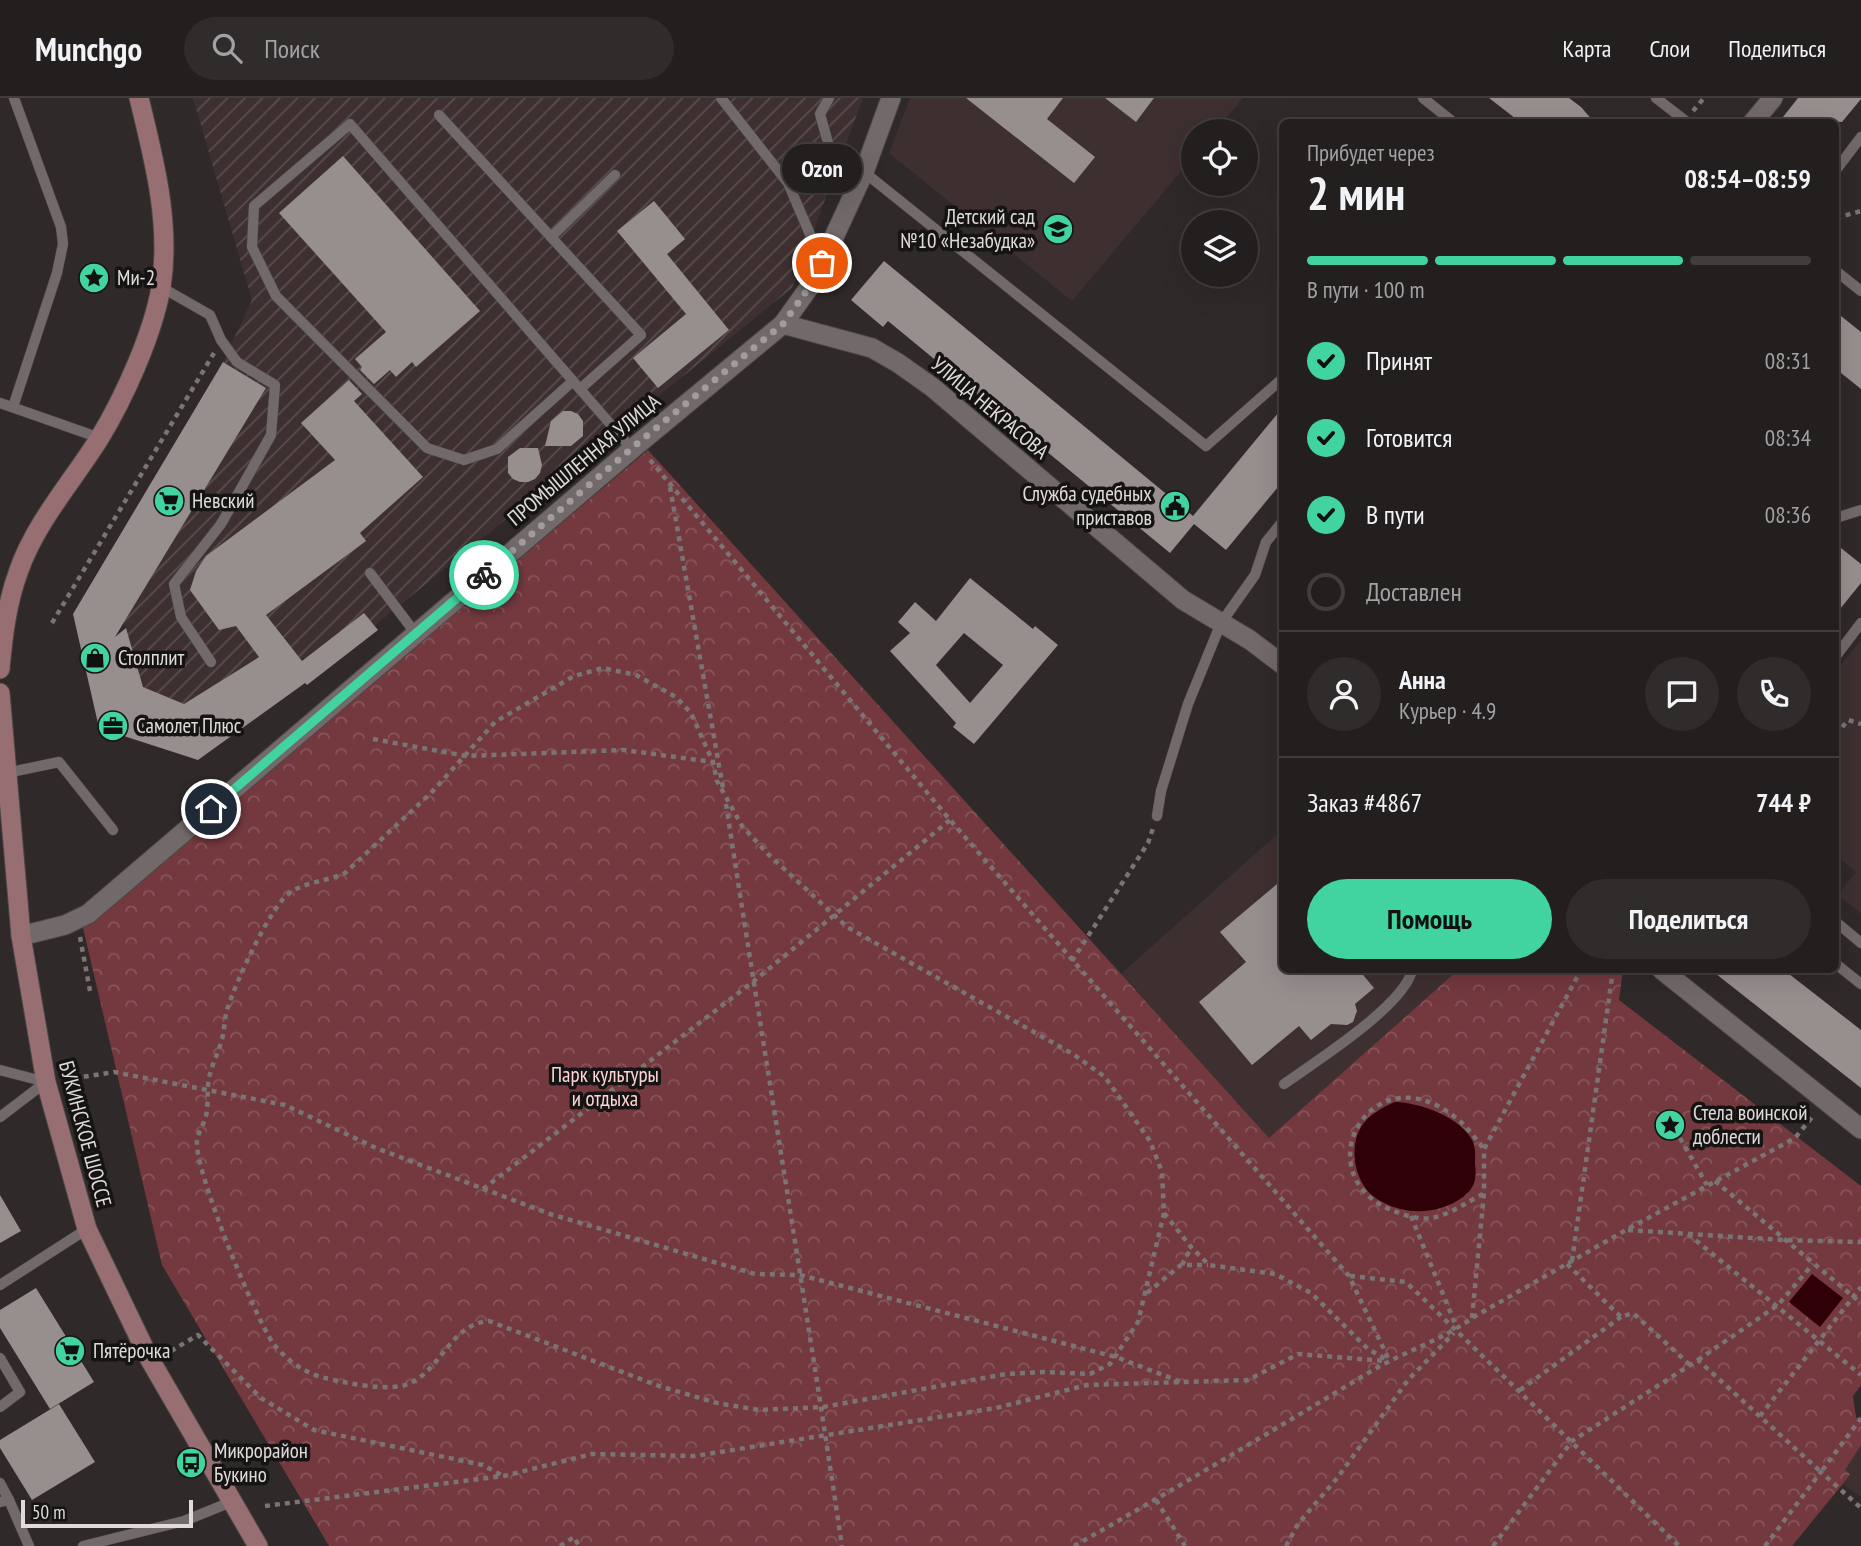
<!DOCTYPE html>
<html lang="ru">
<head>
<meta charset="utf-8">
<style>
  body { margin:0; font-family:"PT Sans Narrow",sans-serif; background:#302c2c; color:#f1f3f6; height:100vh; display:flex; flex-direction:column; font-size:26px; white-space:nowrap }
  * { box-sizing:border-box; margin:0 }
  p { font-size:23px; color:#a3a2a4 }
  .icon { flex:none; width:38px; height:38px; fill:none; stroke:currentColor; stroke-width:2; stroke-linecap:round; stroke-linejoin:round }
  .map { position:relative; flex:1; overflow:hidden }
  .panel { position:absolute; left:1279px; top:21px; width:560px; height:854px; display:flex; flex-direction:column; background:#241f1f; border-radius:10px; box-shadow:0 7px 28px #0002,0 0 0 2px #413d3d }
  .panel>* { flex:none }
  .buttons { position:absolute; left:1181px; top:21px; display:grid; gap:14px }
  .buttons a { display:grid; place-items:center; width:77px; height:77px; border-radius:50%; background:#241f1f; box-shadow:0 7px 28px #0002,0 0 0 2px #413d3d; font-size:35px }
  .scale { position:absolute; left:21px; bottom:18px; width:172px; box-sizing:border-box; padding-left:7px; border:4px solid #e0dbdb; border-top:0; font-size:19px; line-height:24px; white-space:nowrap; color:#e0dbdb; -webkit-text-stroke:5px #161313; paint-order:stroke }
  .pin { position:absolute; display:grid; place-items:center; width:60px; height:60px; color:#fff; margin:-30px; border:4px solid #fff; border-radius:50%; box-shadow:0 2px 7px #0007 }
  .courier { position:absolute; display:grid; place-items:center; width:70px; height:70px; margin:-35px; border:5px solid #42d4a0; border-radius:50%; background:#fff; color:#222; box-shadow:0 2px 9px #0007 }
  .bubble { position:absolute; height:49px; border-radius:24px; background:#241f1f; box-shadow:0 7px 28px #0002,0 0 0 2px #413d3d; font-size:23px; font-weight:700; line-height:49px; text-align:center }
  .summary em { font-style:normal; font-weight:700 }
  .summary div { display:flex; flex-direction:column-reverse }
  .summary { display:flex; align-items:center; justify-content:space-between; height:119px; padding:0 28px }
  h1 { font-size:46px; font-weight:700; line-height:52px }
  .bar { display:grid; grid-template-columns:repeat(4,1fr); gap:10px 7px; align-content:center; height:84px; padding:0 28px }
  .bar i { height:9px; border-radius:5px; background:#413d3d }
  .bar .active { background:#42d4a0 }
  .bar p { grid-column:span 4 }
  .line { display:flex; align-items:center; gap:18px; padding:0 28px; border-top:2px solid #413d3d }
  .line div { flex:1 }
  .round { display:grid; place-items:center; flex:none; width:74px; height:74px; border-radius:37px; background:#302c2c }
  ol { padding:0 28px; list-style:none }
  li { display:flex; align-items:center; gap:21px; height:77px }
  li p { margin-inline-start:auto }
  li .icon { padding:7px; border-radius:50%; background:#42d4a0; color:#111; stroke-width:4 }
  li:last-child { color:#a3a2a4 }
  li i { width:38px; height:38px; border:4px solid #413d3d; border-radius:50% }
  .action { display:flex; gap:14px; margin-top:auto; padding:14px 28px }
  .action a { flex:1; height:80px; border-radius:42px; background:#42d4a0; color:#111; font-size:28px; font-weight:700; line-height:80px; text-align:center }
  .action a+a { background:#302c2c; color:#f1f3f6 }
  header { display:flex; align-items:center; gap:42px; box-sizing:border-box; height:98px; padding:0 35px; background:#241f1f; border-bottom:2px solid #413d3d }
  header strong { font-size:33px }
  nav { display:flex; gap:38px; margin-inline-start:auto; font-size:24px }
  .search { width:490px; height:63px; background:#302c2c; display:flex; align-items:center; gap:18px; box-sizing:border-box; padding:0 24px; border-radius:38px; color:#a3a2a4; font-size:26px }
  .map>svg:first-child { display:block }
</style>
</head>
<body>
<header>
<strong>Munchgo</strong>
<div class="search"><svg class="icon" aria-label="search" viewBox="0 0 24 24"><circle cx="10" cy="10" r="6"/><path d="M15 15l6 6"/></svg>Поиск</div>
<nav><a>Карта</a><a>Слои</a><a>Поделиться</a></nav>
</header>
<div class="map">
<svg width="1861" height="1448" viewBox="0 0 1861 1448">
  <defs>
    <pattern id="industrial-furrows" width="10" height="10" patternUnits="userSpaceOnUse" patternTransform="scale(1.75)"><rect width="10" height="10" fill="#3e3031"/><path d="M-1 1l2-2M0 10L10 0M9 11l2-2" fill="none" stroke="#5a4d4e"/></pattern>
    <pattern id="park-crowns" width="20" height="18" patternUnits="userSpaceOnUse" patternTransform="scale(1.75)"><rect width="20" height="18" fill="#73393f"/><path d="M2 6a3 3 0 1 1 6 0M12 15a3 3 0 1 1 6 0" fill="none" stroke="#87555a"/></pattern>
  </defs>
  <rect width="100%" height="100%" fill="#302929"/>
  <g fill="#3e3031">
    <path d="M910,0H1243L1215,33H1194L1193,59L1072,203L889,55Z"/>
    <path d="M1861,542V815L1838,797L1856,774L1836,757V573Z"/>
    <path d="M1283,731V872H1458L1269,1040L1121,876Z"/>
    <path d="M1861,1347V1399L1843,1386L1850,1376L1844,1372Z"/>
  </g>
  <path fill="url(#industrial-furrows)" d="M193,0H863L792,190L290,596L257,560L184,606L143,589L124,524L266,290L223,264L252,202Z"/>
  <path fill="url(#park-crowns)" d="M648,352L1269,1040L1458,872H1623L1619,902L1861,1088V1287L1853,1298L1856,1319L1861,1322V1347L1845,1372L1850,1376L1846,1382L1792,1448H329L162,1167L83,830Z"/>
  <g fill="#300008">
    <path d="M1395,1004C1419,1004 1463,1020 1473,1044C1476,1050 1475,1060 1475,1066C1477,1080 1475,1090 1463,1099C1439,1117 1403,1118 1377,1101C1355,1087 1348,1051 1361,1029C1368,1017 1383,1009 1395,1004Z"/>
    <path d="M1812,1176L1843,1200L1820,1229L1789,1204Z"/>
  </g>
  <g fill="#978e8e" fill-rule="evenodd">
    <path d="M966,0H1063L1047,21L1095,59L1074,85Z"/>
    <path d="M1105,0H1154L1136,24Z"/>
    <path d="M1489,0H1569L1581,9L1594,24H1520Z"/>
    <path d="M1798,0H1861V1L1842,24H1779Z"/>
    <path d="M343,58L480,213L416,269L412,264L396,279L390,272L374,286L360,272L362,269L355,261L386,234L279,115Z"/>
    <path d="M654,103L685,141L667,156L729,232L658,290L633,260L686,216L617,133Z"/>
    <path d="M884,163L1193,418L1283,309V383L1226,452L1194,426L1170,455L888,223L883,229L851,202Z"/>
    <path d="M1836,214L1861,234V291L1836,271Z"/>
    <path d="M223,264L266,290L115,539L126,530L143,589L184,606L259,559L236,528L219,532L190,492L196,473L206,458L335,362L301,325L349,282L362,296L354,303L423,379L360,435L366,443L266,517L302,563L364,515L378,532L307,587L305,585L198,662L99,630L73,516Z"/>
    <path d="M563,313H571L578,316L583,323V338L571,348H545L551,323Z"/>
    <path d="M520,350H538L542,367L540,375L535,381L528,384H520L513,381L508,375V359Z"/>
    <path d="M1836,446L1861,466V485L1836,516Z"/>
    <path d="M970,480L1033,531L1035,528L1058,547L974,646L953,629L956,625L890,553L910,535L898,524L915,504L936,523ZM964,535L1003,567L970,605L936,567Z"/>
    <path d="M1283,781V872H1359L1374,890L1355,906L1357,913L1353,924L1347,927L1331,926L1311,942L1299,928L1252,967L1199,904L1246,864L1220,834Z"/>
    <path d="M1711,872H1784L1861,932V990Z"/>
    <path d="M0,1097L21,1133L0,1145Z"/>
    <path d="M36,1190L94,1284L50,1311L0,1230V1212Z"/>
    <path d="M59,1306L95,1364L32,1402L0,1350V1342Z"/>
  </g>
  <g fill="none" stroke-linecap="round" stroke-linejoin="round">
    <g stroke="#4c4646" stroke-width="11">
      <g id="service">
        <path d="M721,0L788,85L821,162"/>
        <path d="M829,0L820,16L832,59L864,74L1206,348L1283,280"/>
        <path d="M1423,0L1453,24"/>
        <path d="M1656,0L1687,24"/>
        <path d="M439,17L641,237L580,291"/>
        <path d="M1836,72L1861,39"/>
        <path d="M551,139L615,77"/>
        <path d="M1836,173L1861,193"/>
        <path d="M161,189L210,217L221,242L237,264L275,287L271,337L221,426L174,486L181,519L211,564"/>
        <path d="M573,283L497,351L464,362L427,350L276,198L252,149L254,108L350,26L632,351"/>
        <path d="M0,305L100,340"/>
        <path d="M13,309L57,175L63,146L61,129L14,0"/>
        <path d="M1836,420L1861,412"/>
        <path d="M370,475L416,536"/>
        <path d="M1836,558L1861,525"/>
        <path d="M6,675L59,664L113,732"/>
        <path d="M1157,718L1161,693L1188,606L1221,525L1255,477L1266,444L1283,423"/>
        <path d="M1836,824L1861,845"/>
        <path d="M1836,866L1861,886"/>
        <path d="M0,972L46,984L0,1019"/>
        <path d="M1284,986C1315,964 1405,907 1412,872"/>
        <path d="M0,1187L87,1131"/>
        <path d="M0,1260L20,1294L0,1309"/>
        <path d="M0,1385L9,1402"/>
        <path d="M0,1404L9,1402L29,1448"/>
        <path d="M83,1448L184,1423L231,1404"/>
      </g>
    </g>
    <g stroke="#4c4646" stroke-width="21">
      <g id="minor">
        <path d="M1753,24L1773,0"/>
        <path d="M783,226L872,250L898,265L932,289L1183,502L1250,542L1283,567"/>
        <path d="M21,838L65,827L88,816L638,346L783,226L813,184L822,165L864,74L891,0"/>
        <path d="M1662,872L1861,1031"/>
      </g>
    </g>
    <g stroke="#4c4646" stroke-width="21">
      <g id="secondary">
        <path d="M0,571C3,537 7,504 19,472C36,424 72,384 99,341C124,300 153,236 161,189C171,126 154,61 139,0"/>
        <path d="M0,595L21,838L46,984L87,1131L149,1260L258,1448"/>
      </g>
    </g>
    <g stroke="#7a7474" stroke-width="4.5" stroke-dasharray="5 5" stroke-linecap="butt">
      <path d="M1693,13L1704,0"/>
      <path d="M1836,120L1861,113"/>
      <path d="M650,362L950,722L1349,1178L1389,1262"/>
      <path d="M670,389L723,690"/>
      <path d="M52,525L214,255"/>
      <path d="M1836,637L1848,622L1861,626"/>
      <path d="M373,641L466,658L624,652L713,664"/>
      <path d="M726,706C764,953 805,1200 842,1448"/>
      <path d="M80,839L90,893"/>
      <path d="M1072,863L1148,745L1153,730"/>
      <path d="M64,982L114,974L285,1007L376,1050L550,1116L755,1176L800,1177L1116,1259L1181,1284"/>
      <path d="M1680,1040L1707,1087"/>
      <path d="M1715,1083L1861,1205"/>
      <path d="M483,1091L754,883L950,722"/>
      <path d="M1483,1096C1467,1104 1448,1118 1430,1120C1417,1122 1401,1116 1389,1111C1305,1074 1371,953 1455,1019C1466,1027 1475,1040 1484,1051"/>
      <path d="M1164,1115L1138,1224L1110,1266L1090,1276L1044,1274L1006,1276L823,1309L759,1312L717,1305L659,1288L489,1223C450,1226 441,1273 408,1286C389,1294 345,1285 325,1280C304,1275 286,1262 273,1245C255,1220 194,1071 197,1043C198,1034 204,1026 206,1018C209,1004 206,989 210,976C213,964 219,953 222,941C225,931 224,919 228,909C236,884 268,814 287,797C304,783 326,784 345,775L431,695L495,624L574,578L603,570L636,577L676,599L691,615L713,664L717,683L742,728L768,756L847,829L1073,956L1105,979L1150,1043L1162,1074L1164,1115L1191,1149L1209,1167L1275,1176L1311,1195L1368,1251L1389,1263"/>
      <path d="M1411,1118L1456,1228"/>
      <path d="M1628,1132L1783,1142L1861,1144"/>
      <path d="M1688,1136L1861,1277"/>
      <path d="M1572,1163L1613,872"/>
      <path d="M1567,1166L1621,1219L1633,1215L1690,1267"/>
      <path d="M1182,1167L1191,1150"/>
      <path d="M1350,1178L1406,1184L1679,1448"/>
      <path d="M1147,1195L1181,1167H1208"/>
      <path d="M1472,1220L1484,1095V1051L1581,872"/>
      <path d="M171,1253L198,1237L261,1300L314,1332L483,1367L503,1378"/>
      <path d="M1698,1262L1778,1207L1813,1166"/>
      <path d="M1520,1292L1621,1219"/>
      <path d="M1760,1318L1861,1189"/>
      <path d="M1156,1402L1185,1448"/>
      <path d="M265,1408L504,1378L592,1356L695,1358L996,1310L1087,1287L1248,1282L1298,1256L1385,1263"/>
      <path d="M560,1448L574,1439L579,1448"/>
      <path d="M1074,1448C1175,1391 1274,1332 1373,1272C1406,1253 1442,1242 1472,1220L1626,1132L1795,1040L1813,1018"/>
      <path d="M1286,1448L1298,1426L1338,1379L1408,1282L1454,1235"/>
      <path d="M1493,1448L1572,1343L1698,1262L1821,1374L1861,1320"/>
      <path d="M1765,1448L1821,1374L1861,1410"/>
    </g>
    <use href="#service" stroke="#72696a" stroke-width="10"/>
    <use href="#minor" stroke="#72696a" stroke-width="19"/>
    <use href="#secondary" stroke="#976f73" stroke-width="19"/>
  </g>
  <g fill="none" stroke-linecap="round" stroke-linejoin="round">
    <path stroke="#a29d9d" stroke-width="7" stroke-dasharray="0 12.6" d="M484,477L638,345L783,226L813,184L822,165"/>
    <path stroke="#42d4a0" stroke-width="9" d="M211,711L484,477"/>
  </g>
  <defs>
    <g id="school-disc" transform="scale(1.575)"><circle r="9.5" fill="#42d4a0" stroke="#161313"/><path d="M0-5L7-2L0 1L-7-2ZM-4 1L0 2.5L4 1V4Q0 6-4 4Z" fill="#111"/></g>
    <g id="sight-disc" transform="scale(1.575)"><circle r="9.5" fill="#42d4a0" stroke="#161313"/><path d="M0-6L1.8-2.2L6-1.7L2.9 1.2L3.7 5.4L0 3.3L-3.7 5.4L-2.9 1.2L-6-1.7L-1.8-2.2Z" fill="#111"/></g>
    <g id="supermarket-disc" transform="scale(1.575)"><circle r="9.5" fill="#42d4a0" stroke="#161313"/><path d="M-6-5.5h2.5l.6 2H6L4.5 2H-2.5L-4.4-4H-6ZM-1.5 3.2a1.3 1.3 0 1 0 .1 0ZM3 3.2a1.3 1.3 0 1 0 .1 0Z" fill="#111"/></g>
    <g id="civic-disc" transform="scale(1.575)"><circle r="9.5" fill="#42d4a0" stroke="#161313"/><path d="M-.6-6.5H3V-4.5H.6V-3L4-1V1h2V6H-6V1h2V-1L-.6-3ZM-1.2 2.5V6h2.4V2.5Z" fill="#111"/></g>
    <g id="shop-disc" transform="scale(1.575)"><circle r="9.5" fill="#42d4a0" stroke="#161313"/><path d="M-5-2.5h2.3a2.7 3.5 0 0 1 5.4 0H5L5.5 6h-11ZM-1.5-2.5h3a1.5 2.3 0 0 0-3 0Z" fill="#111"/></g>
    <g id="office-disc" transform="scale(1.575)"><circle r="9.5" fill="#42d4a0" stroke="#161313"/><path d="M-6-3h4V-5.5h4V-3h4V5H-6ZM-1-4.5V-3h2v-1.5ZM-6 0V1H6V0Z" fill="#111"/></g>
    <g id="bus-disc" transform="scale(1.575)"><circle r="9.5" fill="#42d4a0" stroke="#161313"/><path d="M-5-6H5V4H4V6H2V4H-2V6H-4V4H-5ZM-3.5-4V0h7V-4ZM-3.5 1.2v1.5H-2V1.2ZM2 1.2v1.5H3.5V1.2Z" fill="#111"/></g>
  </defs>
  <g fill-rule="evenodd">
    <use href="#school-disc" x="1058" y="131"/>
    <use href="#sight-disc" x="94" y="180"/>
    <use href="#supermarket-disc" x="169" y="403"/>
    <use href="#civic-disc" x="1175" y="408"/>
    <use href="#shop-disc" x="95" y="560"/>
    <use href="#office-disc" x="113" y="628"/>
    <use href="#sight-disc" x="1670" y="1027"/>
    <use href="#supermarket-disc" x="70" y="1253"/>
    <use href="#bus-disc" x="191" y="1365"/>
  </g>
  <g text-anchor="middle" stroke-width="7" stroke-linejoin="round" paint-order="stroke">
    <g font-size="21" fill="#e0dbdb" stroke="#161313" text-anchor="start">
      <text x="1035" y="126" text-anchor="end">Детский сад<tspan x="1035" dy="24">№10 «Незабудка»</tspan></text>
      <text x="117" y="187">Ми-2</text>
      <text x="1152" y="403" text-anchor="end">Служба судебных<tspan x="1152" dy="24">приставов</tspan></text>
      <text x="192" y="410">Невский</text>
      <text x="118" y="567">Столплит</text>
      <text x="136" y="635">Самолет Плюс</text>
      <text x="1693" y="1022">Стела воинской<tspan x="1693" dy="24">доблести</tspan></text>
      <text x="93" y="1260">Пятёрочка</text>
      <text x="214" y="1360">Микрорайон<tspan x="214" dy="24">Букино</tspan></text>
    </g>
    <g font-size="21" fill="#e0dbdb" stroke="#161313">
      <text transform="translate(990 310) rotate(40)" y="7">УЛИЦА НЕКРАСОВА</text>
      <text transform="translate(584 362) rotate(-40)" y="7">ПРОМЫШЛЕННАЯ УЛИЦА</text>
      <text transform="translate(85 1036) rotate(75)" y="7">БУКИНСКОЕ ШОССЕ</text>
    </g>
    <g font-size="21" fill="#fed5d7" stroke="#161313">
      <text x="605" y="984">Парк культуры<tspan x="605" dy="24">и отдыха</tspan></text>
    </g>
  </g>
</svg>
<div class="buttons">
<a><svg class="icon" aria-label="locate" viewBox="0 0 24 24"><circle cx="12" cy="12" r="6"/><path d="M12 2v4M12 18v4M2 12h4M18 12h4"/></svg></a>
<a><svg class="icon" aria-label="layers" viewBox="0 0 24 24"><path d="M12 4l9 5-9 5-9-5zM3 14l9 5 9-5"/></svg></a>
</div>
<div class="scale">50 m</div>
<div class="pin" style="left:822px;top:165px;background:#ea580c"><svg class="icon" aria-label="bag" viewBox="0 0 24 24"><path d="M5 8h14l-1 12H6zM9 8a3 3 0 0 1 6 0"/></svg></div>
<div class="pin" style="left:211px;top:711px;background:#1f2937"><svg class="icon" aria-label="home" viewBox="0 0 24 24"><path d="M3 11l9-7 9 7M6 9v11h12V9"/></svg></div>
<div class="courier" style="left:484px;top:477px"><svg class="icon" aria-label="bike" viewBox="0 0 24 24"><circle cx="6" cy="16" r="4"/><circle cx="18" cy="16" r="4"/><path d="M6 16l4-8h5l3 8M10 8l3 8H6M13 5h3"/></svg></div>
<div class="bubble" style="left:782px;top:46px;width:80px">Ozon</div>
<section class="panel">
<div class="summary"><div><h1>2 мин</h1><p>Прибудет через</p></div><em>08:54–08:59</em></div>
<div class="bar"><i class="active"></i><i class="active"></i><i class="active"></i><i></i><p>В пути · 100 m</p></div>
<ol>
<li><svg class="icon" aria-label="check" viewBox="0 0 24 24"><path d="M5 12l5 5 9-10"/></svg>Принят<p>08:31</p></li>
<li><svg class="icon" aria-label="check" viewBox="0 0 24 24"><path d="M5 12l5 5 9-10"/></svg>Готовится<p>08:34</p></li>
<li><svg class="icon" aria-label="check" viewBox="0 0 24 24"><path d="M5 12l5 5 9-10"/></svg>В пути<p>08:36</p></li>
<li><i></i>Доставлен</li>
</ol>
<div class="line" style="height:126px"><a class="round"><svg class="icon" aria-label="person" viewBox="0 0 24 24"><circle cx="12" cy="8" r="4"/><path d="M4 21q1-7 8-7t8 7"/></svg></a><div><b>Анна</b><p>Курьер · 4.9</p></div><a class="round"><svg class="icon" aria-label="chat" viewBox="0 0 24 24"><path d="M4 5h16v11H9l-5 4z"/></svg></a><a class="round"><svg class="icon" aria-label="phone" viewBox="0 0 24 24"><path d="M5 4h4l2 5-3 2q2 4 5 5l2-3 5 2v4C11 20 4 13 5 4z"/></svg></a></div>
<div class="line" style="height:91px"><div>Заказ #4867</div><b>744 ₽</b></div>
<div class="action"><a>Помощь</a><a>Поделиться</a></div>
</section>
</div>
</body>
</html>
